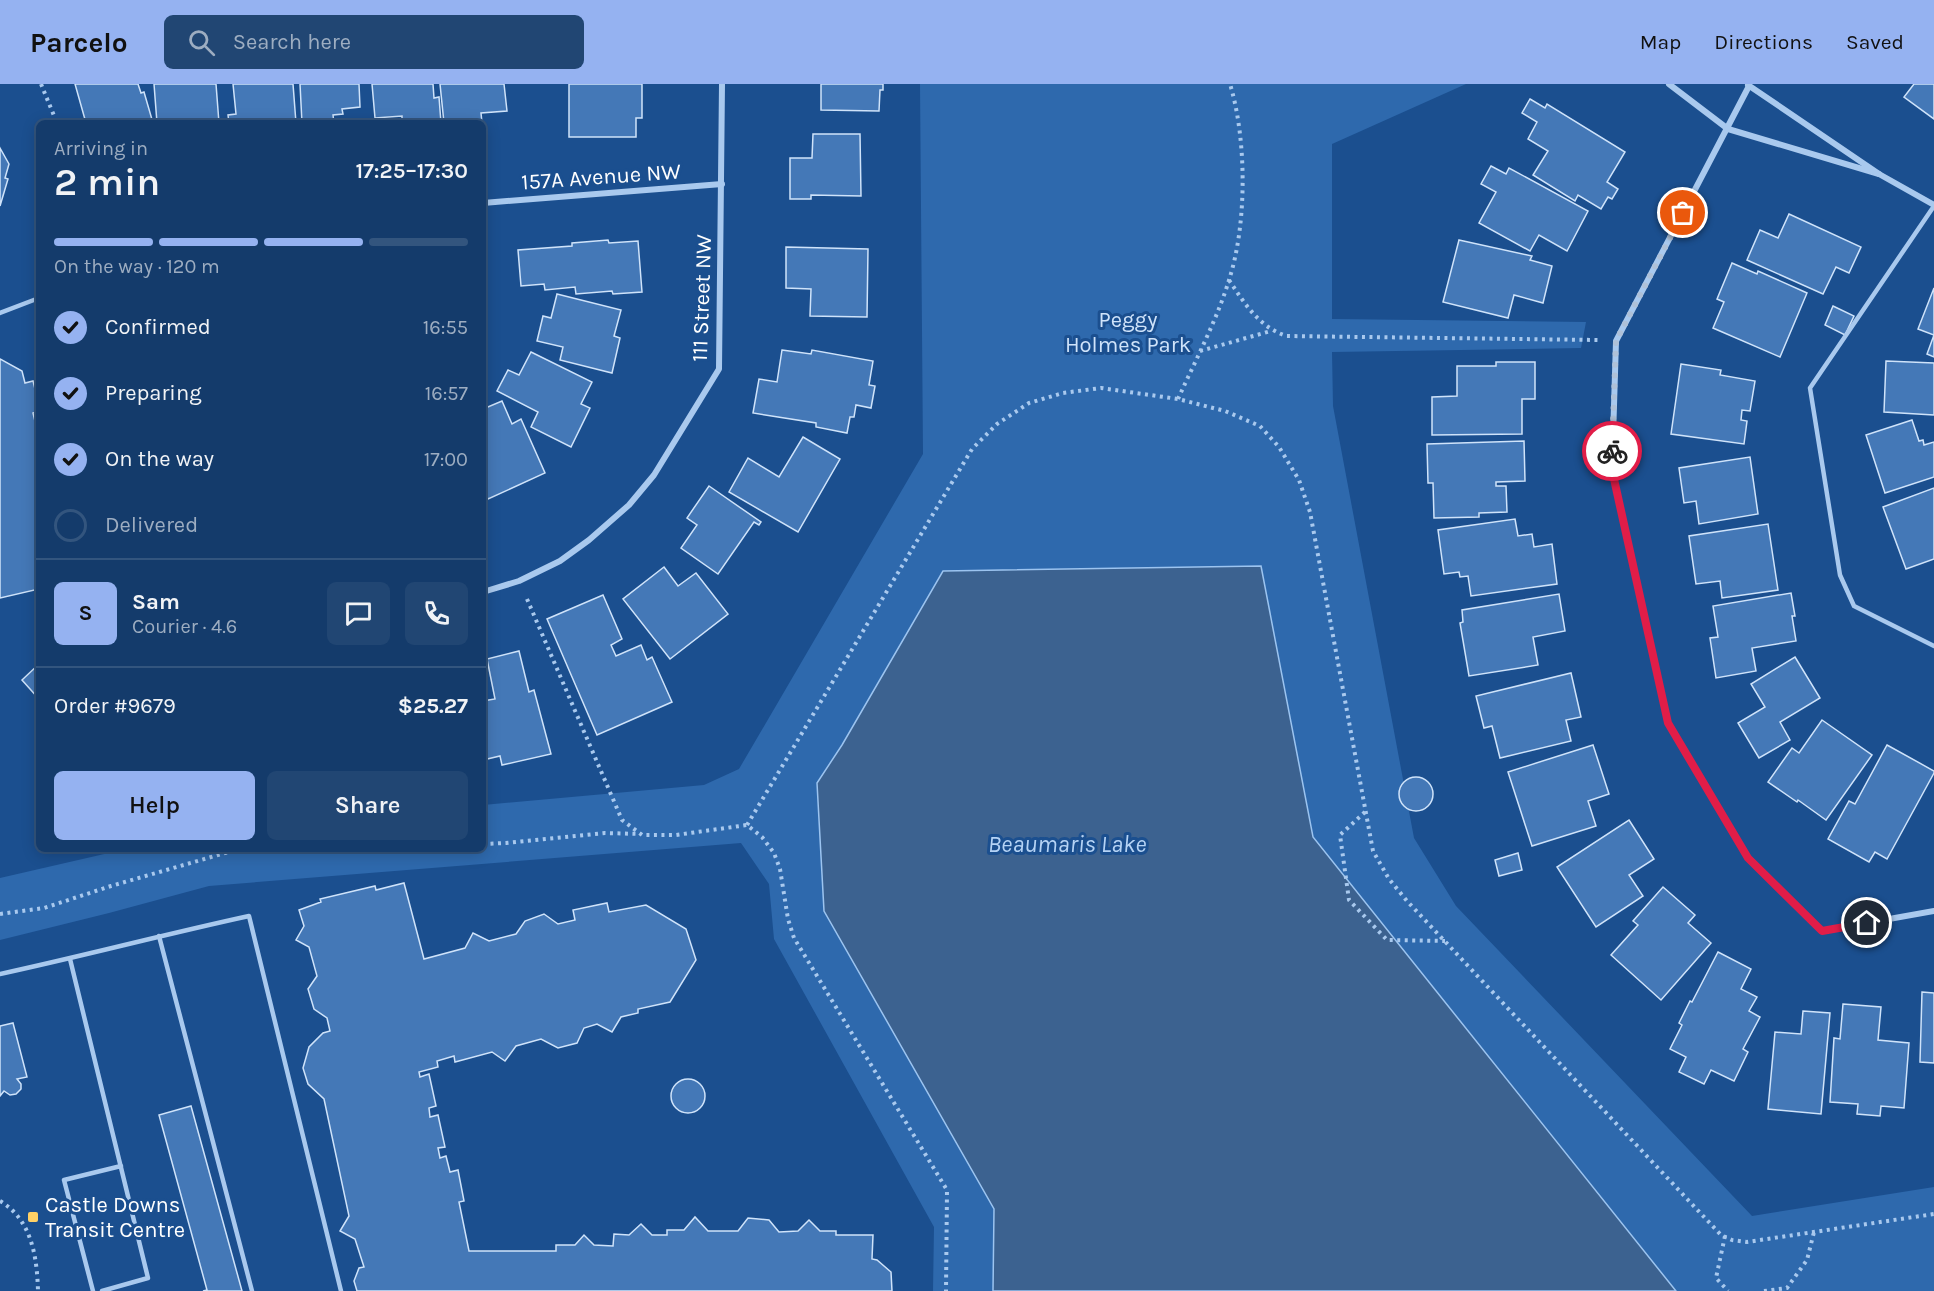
<!DOCTYPE html>
<html lang="en">
<head>
<meta charset="utf-8">
<style>
  body { margin:0; font-family:Karla,sans-serif; background:#214673; color:#f1f3f6; height:100vh; display:flex; flex-direction:column; font-size:22px; white-space:nowrap }
  * { box-sizing:border-box; margin:0 }
  p { font-size:20px; color:#9dadc1 }
  .icon { flex:none; width:33px; height:33px; fill:none; stroke:currentColor; stroke-width:2; stroke-linecap:round; stroke-linejoin:round }
  .map { position:relative; flex:1; overflow:hidden }
  .panel { position:absolute; left:36px; top:36px; width:450px; height:732px; display:flex; flex-direction:column; background:#143b6b; border-radius:9px; box-shadow:0 3px 15px #0003,0 0 0 2px #33557e }
  .panel>* { flex:none }
  .pin { position:absolute; display:grid; place-items:center; width:51px; height:51px; color:#fff; margin:-26px; border:3px solid #fff; border-radius:50%; box-shadow:0 2px 6px #0007 }
  .courier { position:absolute; display:grid; place-items:center; width:60px; height:60px; margin:-30px; border:4px solid #e11d48; border-radius:50%; background:#fff; color:#222; box-shadow:0 2px 8px #0007 }
  .summary em { font-style:normal; font-weight:600 }
  .summary div { display:flex; flex-direction:column-reverse }
  .summary { display:flex; align-items:center; justify-content:space-between; height:102px; padding:0 18px }
  h1 { font-size:39px; font-weight:600; line-height:45px }
  .bar { display:grid; grid-template-columns:repeat(4,1fr); gap:9px 6px; align-content:center; height:72px; padding:0 18px }
  .bar i { height:8px; border-radius:4px; background:#33557e }
  .bar .on { background:#95b2f1 }
  .bar p { grid-column:span 4 }
  .line { display:flex; align-items:center; gap:15px; padding:0 18px; border-top:2px solid #33557e }
  .line div { flex:1 }
  .round { display:grid; place-items:center; flex:none; width:63px; height:63px; border-radius:9px; background:#214673 }
  ol { padding:0 18px; list-style:none }
  li { display:flex; align-items:center; gap:18px; height:66px }
  li p { margin-inline-start:auto }
  li .icon { padding:6px; border-radius:50%; background:#95b2f1; color:#111; stroke-width:4 }
  li:last-child { color:#9dadc1 }
  li i { width:33px; height:33px; border:3px solid #33557e; border-radius:50% }
  .action { display:flex; gap:12px; margin-top:auto; padding:12px 18px }
  .action a { flex:1; height:69px; border-radius:9px; background:#95b2f1; color:#111; font-size:24px; font-weight:600; line-height:69px; text-align:center }
  .action a+a { background:#214673; color:#f1f3f6 }
  header { display:flex; align-items:center; gap:36px; box-sizing:border-box; height:84px; padding:0 30px; background:#95b2f1; color:#111 }
  header strong { font-size:28px }
  nav { display:flex; gap:33px; margin-inline-start:auto; font-size:21px }
  .search { width:420px; height:54px; background:#214673; display:flex; align-items:center; gap:15px; box-sizing:border-box; padding:0 21px; border-radius:9px; color:#9dadc1; font-size:22px }
  .map>svg:first-child { display:block }
</style>
</head>
<body>
<header>
<strong>Parcelo</strong>
<div class="search"><svg class="icon" aria-label="search" viewBox="0 0 24 24"><circle cx="10" cy="10" r="6"/><path d="M15 15l6 6"/></svg>Search here</div>
<nav><a>Map</a><a>Directions</a><a>Saved</a></nav>
</header>
<div class="map">
<svg width="1934" height="1207" viewBox="0 0 1934 1207">
  <rect width="100%" height="100%" fill="#1b4f8f"/>
  <path fill="#2e69ad" d="M920,0H1466L1332,60V235L1586,238L1581,264L1332,268L1333,322L1414,754L1456,822L1752,1132L1934,1103V1207H933L934,1143L774,855L769,800L741,759L209,802L109,829L0,856V794L126,765H483V721L704,701L739,685L923,370Z"/>
  <path fill="#3c6290" stroke="#9cc4f0" stroke-width="1.5" d="M1261,482L1313,753L1676,1207H993L994,1125L824,827L817,699L842,661L943,487Z"/>
  <g fill="#4478b7" stroke="#cfe3fa" stroke-width="1.5">
    <path d="M75,0H138L141,9L144,8L153,39H114L112,35L96,39H86Z"/>
    <path d="M154,0H216L219,39H157Z"/>
    <path d="M233,0H293L296,39H229L228,31L236,30Z"/>
    <path d="M300,0H359L360,23L342,25L343,30L333,31L334,39H302Z"/>
    <path d="M372,0H433L434,14L439,13L441,39H402V32L375,34Z"/>
    <path d="M440,0H504L507,27L481,29L482,39H444Z"/>
    <path d="M569,0H642V34H636V53H569Z"/>
    <path d="M821,0H883V6H880L879,27L821,26Z"/>
    <path d="M1914,0H1934V35L1904,13Z"/>
    <path d="M1530,15L1545,24L1547,20L1625,68L1607,98L1618,105L1612,115L1608,113L1601,125L1578,111L1575,117L1533,91L1548,67L1528,55L1537,38L1522,29Z"/>
    <path d="M813,50H860L861,112L811,111V115H790V74H812Z"/>
    <path d="M0,64L9,80L5,94L8,95L0,122Z"/>
    <path d="M1491,82L1506,90L1509,84L1588,127L1567,167L1539,151L1530,167L1479,139L1496,108L1481,100Z"/>
    <path d="M1789,130L1861,163L1849,189L1836,183L1823,210L1747,176L1760,146L1778,154Z"/>
    <path d="M608,156L609,159L638,157L642,208L613,210L612,207L576,210L575,203L545,206L544,200L521,202L518,166L572,162V159Z"/>
    <path d="M1459,156L1532,172L1530,176L1552,182L1543,219L1514,211L1508,234L1443,218Z"/>
    <path d="M786,163L868,165L867,233L810,232L811,205L786,204Z"/>
    <path d="M1732,179L1757,190L1758,187L1807,209L1780,273L1713,244L1724,218L1717,215Z"/>
    <path d="M1934,204V273L1927,270L1934,251L1918,245Z"/>
    <path d="M557,210L621,226L614,252L620,254L612,289L560,276L563,263L537,257L543,232L551,234Z"/>
    <path d="M1833,222L1854,232L1845,251L1825,241Z"/>
    <path d="M782,266L811,270L812,266L873,277L869,301L875,302L871,324L856,321L854,333H850L847,349L816,343V339L753,329L759,295L777,298Z"/>
    <path d="M531,268L592,298L581,320L590,324L571,363L531,343L538,328L497,307L508,286L519,291Z"/>
    <path d="M0,275L22,287L25,299L33,297L39,321V327L33,329L39,354V505L0,514Z"/>
    <path d="M1886,277L1934,279V331L1884,328Z"/>
    <path d="M1496,278H1535V315H1522V350L1432,351V313L1457,312V282H1496Z"/>
    <path d="M1681,280L1721,286L1720,291L1755,297L1750,327L1742,326L1741,336L1747,337L1744,360L1671,350Z"/>
    <path d="M502,317L512,340L521,335L545,389L488,415L483,404V325Z"/>
    <path d="M1912,336L1919,357L1923,356L1924,361L1934,358V393L1885,409L1866,351Z"/>
    <path d="M803,353L840,375L798,448L729,408L748,374L779,393Z"/>
    <path d="M1524,357L1525,397L1496,398V402H1506L1507,428L1479,429V433L1434,434L1433,399H1428L1427,360Z"/>
    <path d="M1750,373L1758,430L1699,440L1696,417L1684,419L1679,384Z"/>
    <path d="M709,402L761,438L759,441L754,438L718,490L681,464L697,441L687,434Z"/>
    <path d="M1934,404V475L1906,485L1883,423Z"/>
    <path d="M1515,435L1518,452L1532,450L1534,463L1552,460L1557,500L1471,512L1468,492L1460,493L1459,488L1444,490L1438,446Z"/>
    <path d="M1768,440L1778,506L1722,514L1720,497L1696,500L1689,452Z"/>
    <path d="M664,483L678,502L696,489L728,530L670,575L623,515Z"/>
    <path d="M1791,509L1795,532H1792L1796,557L1752,564L1756,587L1716,594L1710,554L1718,553L1713,522Z"/>
    <path d="M1559,510L1565,547L1533,553L1538,581L1469,592L1460,539L1463,538L1462,526Z"/>
    <path d="M603,511L622,555L611,561L616,572L641,561L647,576L652,573L672,618L597,651L547,535Z"/>
    <path d="M519,567L529,608L534,606L551,670L502,681L500,672L483,676V617L495,615L487,575Z"/>
    <path d="M1795,573L1820,614L1780,638L1790,656L1759,674L1738,639L1765,623L1751,600Z"/>
    <path d="M39,580V615L22,596Z"/>
    <path d="M1571,589L1581,633L1566,636L1571,657L1500,674L1492,642L1484,644L1476,612Z"/>
    <path d="M1822,636L1872,671L1826,736L1798,716L1797,718L1768,698L1792,664L1799,669Z"/>
    <path d="M1593,661L1609,710L1588,717L1596,742L1532,762L1508,688Z"/>
    <path d="M1887,661L1934,687V689L1887,775L1875,768L1869,778L1828,755L1849,717L1855,720Z"/>
    <circle cx="1416" cy="710" r="17"/>
    <path d="M1629,736L1654,775L1629,791L1643,812L1596,843L1557,783Z"/>
    <path d="M1518,769L1522,786L1499,792L1495,776Z"/>
    <path d="M404,799L424,875L465,864L473,849L489,857L516,850L525,837L544,830L558,840L575,836L573,826L607,819L609,828L646,821L686,845L696,876L670,918L638,925V929L621,933L612,948L597,940L584,944L577,959L558,964L541,955L516,962L505,977L492,968L455,978L454,972L437,977L438,983L419,988L420,993L429,990L436,1022L429,1024L430,1033L438,1031L445,1063L438,1064L440,1074L446,1072L450,1088L458,1086L464,1117L459,1118L469,1167H556V1161H575L584,1151L594,1161L613,1162L614,1150L629,1151L641,1140L652,1151H667V1146H684L695,1133L708,1147H738L748,1134L769,1136L779,1148L798,1147L809,1136L820,1147H836V1151H873L872,1175L877,1176L891,1188L892,1207H357L354,1197L359,1184L364,1183L355,1155L340,1147L349,1132L324,1015L308,1000L303,984L309,963L323,949L330,947L327,934L314,925L308,905L317,892L309,863L296,856L304,842L299,826L321,818L320,815L375,802L376,806Z"/>
    <path d="M1663,803L1695,831L1688,839L1711,859L1661,916L1611,871L1638,841L1633,837Z"/>
    <path d="M1718,868L1751,885L1741,905L1757,913L1749,927L1760,933L1743,965L1748,968L1734,997L1711,986L1704,1000L1679,988L1686,973L1670,965L1682,941L1679,939L1690,917L1692,918Z"/>
    <path d="M1922,908L1934,909V979L1920,978Z"/>
    <path d="M1843,920L1881,923L1878,956L1909,959L1904,1024L1881,1022L1880,1032L1857,1030L1858,1020L1830,1018L1834,954L1840,955Z"/>
    <path d="M1803,927L1830,929L1821,1030L1768,1025L1775,948L1801,950Z"/>
    <path d="M13,939L27,993L17,995L21,1000V1005L16,1010L10,1011L4,1007L0,1012V942Z"/>
    <circle cx="688" cy="1012" r="17"/>
    <path d="M191,1022L242,1207H203L207,1206L159,1031Z"/>
  </g>
  <g fill="none" stroke-linecap="round" stroke-linejoin="round">
    <g stroke="#a9c9ee" stroke-width="4" stroke-dasharray="3 4.5" stroke-linecap="butt">
      <path d="M41,0L57,39"/>
      <path d="M1229,196C1245,220 1258,242 1286,252L1598,256"/>
      <path d="M1200,267L1271,247"/>
      <path d="M1178,315C1195,277 1217,236 1229,196C1247,141 1247,56 1230,0"/>
      <path d="M527,515L622,736L642,751H676L747,741L762,753L774,769L780,785L788,835L794,854L947,1106L946,1207"/>
      <path d="M1365,728L1340,751L1349,816L1387,856L1445,857"/>
      <path d="M747,741L972,365L997,340L1029,319L1063,309L1101,304L1178,315L1225,327L1260,342L1279,363L1299,396L1310,428L1373,767L1389,795L1407,817L1721,1151L1732,1156L1747,1158L1934,1130"/>
      <path d="M483,760L506,759L605,749L641,750"/>
      <path d="M380,765L395,767L405,765"/>
      <path d="M0,830L44,824L111,802L239,765"/>
      <path d="M0,1117C32,1136 37,1173 38,1207"/>
      <path d="M1725,1152L1716,1194L1728,1207"/>
      <path d="M1764,1207L1787,1204L1807,1176L1814,1148"/>
    </g>
    <g stroke="#a9c9ee" stroke-width="4.5">
      <path d="M1934,122L1810,304L1840,491L1854,522L1934,562"/>
      <path d="M0,229L39,214"/>
      <path d="M159,852L252,1207"/>
      <path d="M70,875L148,1194L102,1207"/>
      <path d="M0,890C83,872 166,850 249,832L341,1207"/>
      <path d="M93,1207L64,1096L121,1082"/>
    </g>
    <g stroke="#a9c9ee" stroke-width="6">
      <path d="M1669,0L1728,45L1879,90"/>
      <path d="M1748,1L1879,90L1934,121"/>
      <path d="M1749,2L1616,257L1612,386L1668,639L1748,774L1822,847L1934,827"/>
      <path d="M483,119L722,100"/>
      <path d="M483,508L519,497L560,477L589,456L629,421L654,391L719,285L722,0"/>
    </g>
  </g>
  <g fill="none" stroke-linecap="round" stroke-linejoin="round">
    <path stroke="#afc1d8" stroke-width="6" stroke-dasharray="0 10.8" d="M1612,367L1616,257L1683,129"/>
    <path stroke="#e11d48" stroke-width="8" d="M1612,367V386L1668,639L1748,774L1822,847L1867,839"/>
  </g>
  <rect fill="#ffd166" stroke="#1b4f8f" stroke-width="2" x="27" y="1127" width="12" height="12" rx="3"/>
  <g text-anchor="middle" stroke-width="6" stroke-linejoin="round" paint-order="stroke">
    <g font-size="22" fill="#fff" stroke="#1b4f8f">
      <text transform="translate(601 92) rotate(-4)" y="8">157A Avenue NW</text>
      <text transform="translate(701 214) rotate(-88)" y="8">111 Street NW</text>
    </g>
    <g font-size="22" fill="#cfe3fa" stroke="#1b4f8f">
      <text x="1128" y="243">Peggy<tspan x="1128" dy="25">Holmes Park</tspan></text>
    </g>
    <g font-size="22" fill="#fff" stroke="#1b4f8f" text-anchor="start">
      <text x="45" y="1128">Castle Downs<tspan x="45" dy="25">Transit Centre</tspan></text>
    </g>
    <g font-size="24" font-style="italic" fill="#b5d3f5" stroke="#1b4f8f">
      <text x="1067" y="768">Beaumaris Lake</text>
    </g>
  </g>
</svg>
<div class="pin" style="left:1683px;top:129px;background:#ea580c"><svg class="icon" aria-label="bag" viewBox="0 0 24 24"><path d="M5 8h14l-1 12H6zM9 8a3 3 0 0 1 6 0"/></svg></div>
<div class="pin" style="left:1867px;top:839px;background:#1f2937"><svg class="icon" aria-label="home" viewBox="0 0 24 24"><path d="M3 11l9-7 9 7M6 9v11h12V9"/></svg></div>
<div class="courier" style="left:1612px;top:367px"><svg class="icon" aria-label="bike" viewBox="0 0 24 24"><circle cx="6" cy="16" r="4"/><circle cx="18" cy="16" r="4"/><path d="M6 16l4-8h5l3 8M10 8l3 8H6M13 5h3"/></svg></div>
<section class="panel">
<div class="summary"><div><h1>2 min</h1><p>Arriving in</p></div><em>17:25–17:30</em></div>
<div class="bar"><i class="on"></i><i class="on"></i><i class="on"></i><i></i><p>On the way · 120 m</p></div>
<ol>
<li><svg class="icon" aria-label="check" viewBox="0 0 24 24"><path d="M5 12l5 5 9-10"/></svg>Confirmed<p>16:55</p></li>
<li><svg class="icon" aria-label="check" viewBox="0 0 24 24"><path d="M5 12l5 5 9-10"/></svg>Preparing<p>16:57</p></li>
<li><svg class="icon" aria-label="check" viewBox="0 0 24 24"><path d="M5 12l5 5 9-10"/></svg>On the way<p>17:00</p></li>
<li><i></i>Delivered</li>
</ol>
<div class="line" style="height:108px"><b class="round" style="background:#95b2f1;color:#111">S</b><div><b>Sam</b><p>Courier · 4.6</p></div><a class="round"><svg class="icon" aria-label="chat" viewBox="0 0 24 24"><path d="M4 5h16v11H9l-5 4z"/></svg></a><a class="round"><svg class="icon" aria-label="phone" viewBox="0 0 24 24"><path d="M5 4h4l2 5-3 2q2 4 5 5l2-3 5 2v4C11 20 4 13 5 4z"/></svg></a></div>
<div class="line" style="height:78px"><div>Order #9679</div><b>$25.27</b></div>
<div class="action"><a>Help</a><a>Share</a></div>
</section>
</div>
</body>
</html>
